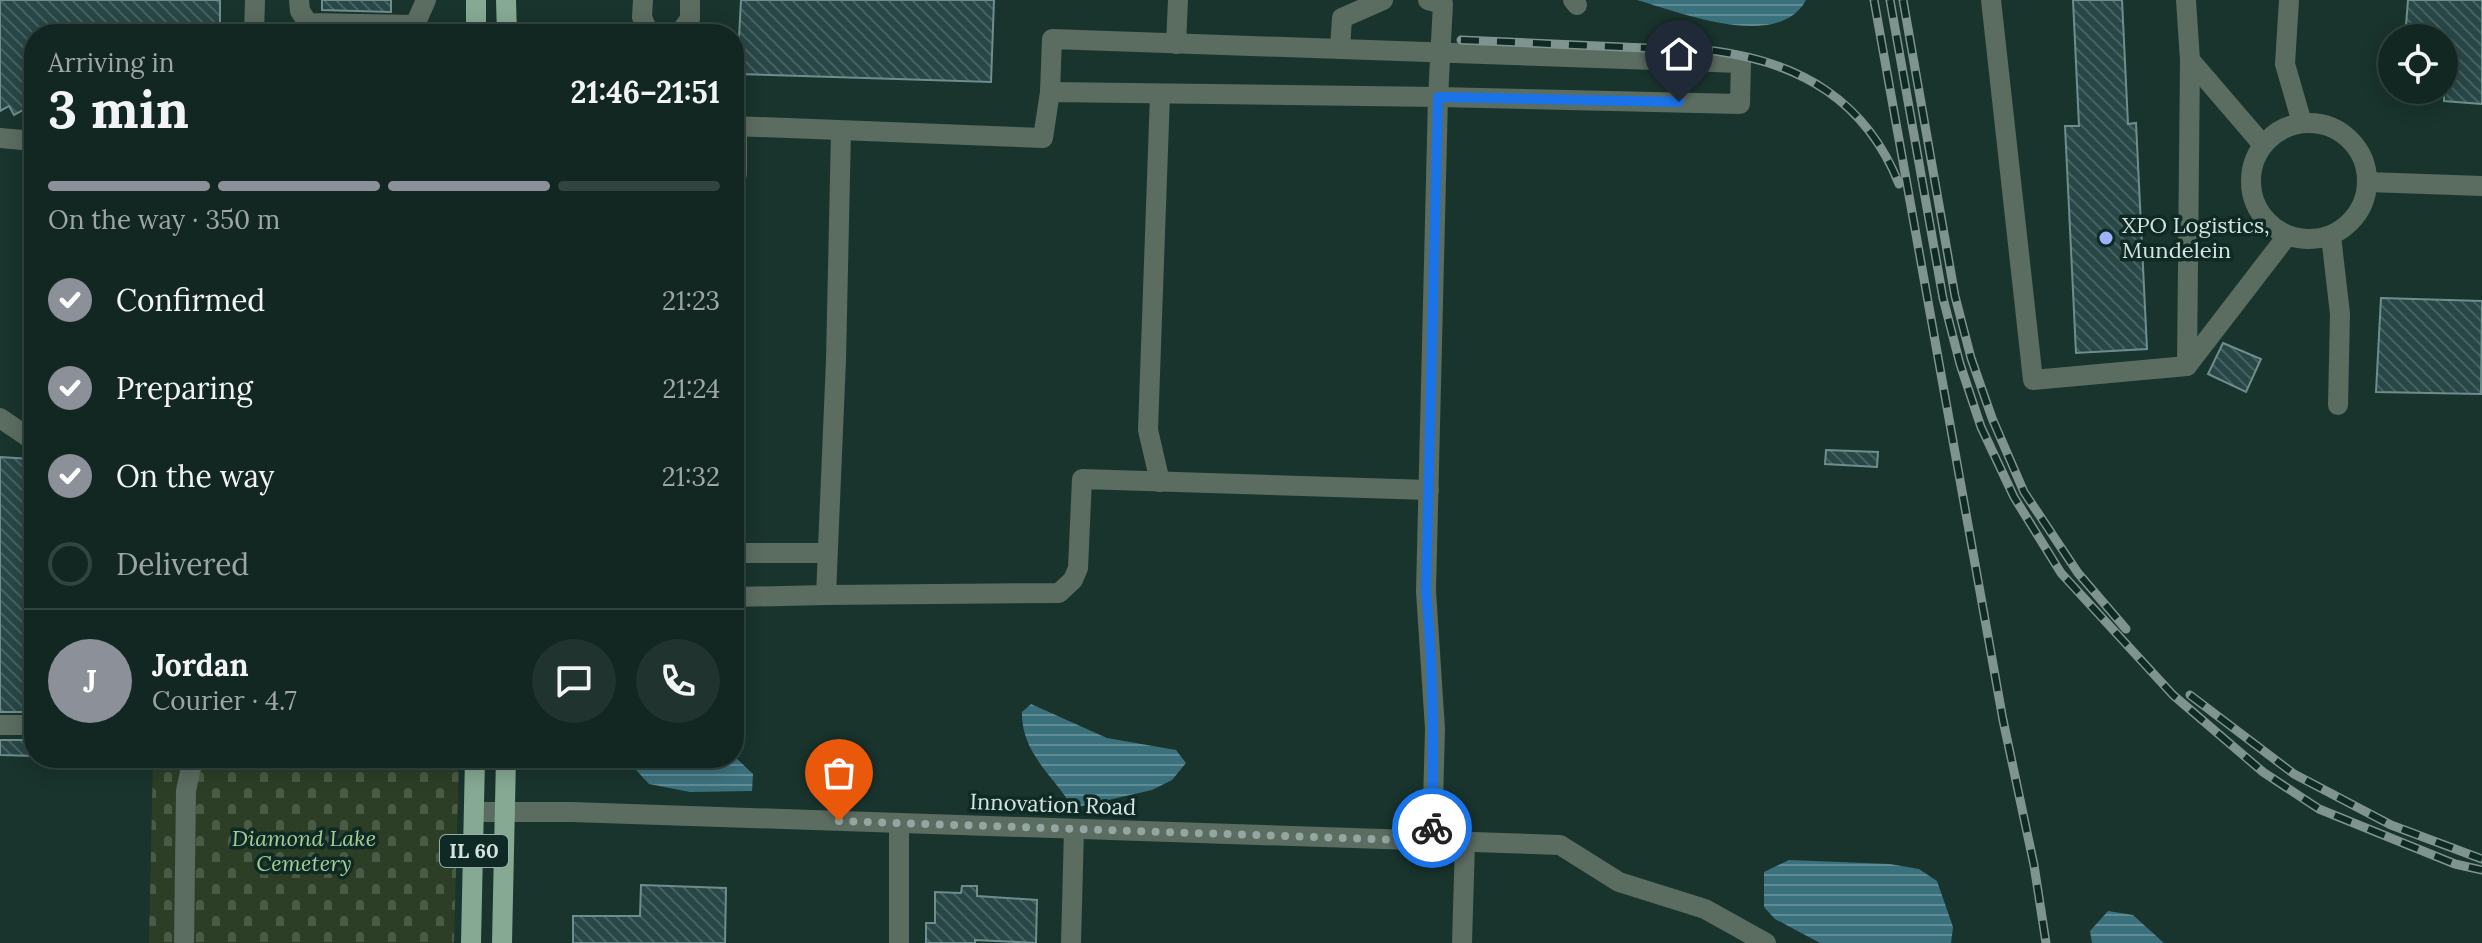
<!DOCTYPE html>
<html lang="en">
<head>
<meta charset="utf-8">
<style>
  body { margin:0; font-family:Lora,serif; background:#20332f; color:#f1f3f6; height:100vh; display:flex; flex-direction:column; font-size:30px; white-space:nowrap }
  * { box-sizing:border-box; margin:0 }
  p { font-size:26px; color:#9da5a5 }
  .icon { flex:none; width:44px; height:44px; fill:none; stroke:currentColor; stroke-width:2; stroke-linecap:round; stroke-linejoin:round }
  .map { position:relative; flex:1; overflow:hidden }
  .details { position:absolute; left:24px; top:24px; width:720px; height:744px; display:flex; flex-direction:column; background:#132722; border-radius:32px; box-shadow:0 4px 20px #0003,0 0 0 2px #324440 }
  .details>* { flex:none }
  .controls { position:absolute; left:2378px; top:24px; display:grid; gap:16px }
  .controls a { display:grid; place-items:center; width:80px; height:80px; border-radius:50%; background:#132722; box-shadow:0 4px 20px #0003,0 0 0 2px #324440; font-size:40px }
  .pin { position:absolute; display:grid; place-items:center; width:68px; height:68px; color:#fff; margin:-82px -34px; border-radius:50% 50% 50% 0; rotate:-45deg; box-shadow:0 0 8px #0007 }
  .pin .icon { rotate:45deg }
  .courier { position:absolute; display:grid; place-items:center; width:80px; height:80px; margin:-40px; border:6px solid #1a73e8; border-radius:50%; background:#fff; color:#222; box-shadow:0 2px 10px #0007 }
  .head em { font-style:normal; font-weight:700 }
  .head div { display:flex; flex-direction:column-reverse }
  .head { display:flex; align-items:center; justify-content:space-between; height:136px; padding:0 24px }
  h1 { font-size:52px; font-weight:700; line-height:60px }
  .bar { display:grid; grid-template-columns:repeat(4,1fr); gap:12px 8px; align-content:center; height:96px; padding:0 24px }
  .bar i { height:10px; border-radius:6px; background:#324440 }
  .bar .active { background:#8c9099 }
  .bar p { grid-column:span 4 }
  .line { display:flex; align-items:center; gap:20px; padding:0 24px; border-top:2px solid #324440 }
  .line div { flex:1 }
  .round { display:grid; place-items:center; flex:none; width:84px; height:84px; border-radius:42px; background:#20332f }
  ol { padding:0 24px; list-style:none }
  li { display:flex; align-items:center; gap:24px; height:88px }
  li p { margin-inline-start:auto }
  li .icon { padding:8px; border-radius:50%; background:#8c9099; color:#fff; stroke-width:4 }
  li:last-child { color:#9da5a5 }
  li i { width:44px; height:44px; border:4px solid #324440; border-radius:50% }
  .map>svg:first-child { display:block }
</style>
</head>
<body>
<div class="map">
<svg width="2482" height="943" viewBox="0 0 2482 943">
  <defs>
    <pattern id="cemetery-stones" width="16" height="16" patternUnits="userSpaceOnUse" patternTransform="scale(2)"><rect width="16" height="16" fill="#2c3f26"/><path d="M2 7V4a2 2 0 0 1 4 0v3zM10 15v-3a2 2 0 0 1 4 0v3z" fill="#4a5b45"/></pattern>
    <pattern id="water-rules" width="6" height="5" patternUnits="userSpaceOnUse" patternTransform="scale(2)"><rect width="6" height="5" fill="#3b717d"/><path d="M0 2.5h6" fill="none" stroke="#608c95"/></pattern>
    <pattern id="building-back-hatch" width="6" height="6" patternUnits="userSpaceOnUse" patternTransform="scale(2)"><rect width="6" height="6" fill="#294747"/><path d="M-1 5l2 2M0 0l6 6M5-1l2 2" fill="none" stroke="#476161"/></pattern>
  </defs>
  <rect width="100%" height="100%" fill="#19342d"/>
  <path fill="url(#cemetery-stones)" d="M153,758H459L454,943H149Z"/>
  <g fill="url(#water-rules)">
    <path d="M1637,0H1806C1778,52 1679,12 1637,0Z"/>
    <path d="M1031,704L1107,738L1176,750L1186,763L1172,780L1152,790L1073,808C1053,775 1021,753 1022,712Z"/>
    <path d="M734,756L753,774L752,791L690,792L649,784L625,758Z"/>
    <path d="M1789,860L1890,864L1919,869L1937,881L1953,927L1951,943H1820L1775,919L1764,907V872Z"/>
    <path d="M2108,911L2133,915L2164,943H2092L2090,931Z"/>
  </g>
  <g fill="url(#building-back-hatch)" stroke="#6e8e8d" stroke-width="2">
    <path d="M0,0H220V34H34V97H29V107L14,115L9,106L0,111Z"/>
    <path d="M322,0H391V12L322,10Z"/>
    <path d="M741,0H994L991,82L737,74Z"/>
    <path d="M2073,0H2122L2128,124L2136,123L2147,349L2076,353L2065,126H2079Z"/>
    <path d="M2408,0H2482V104L2444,101V38H2405Z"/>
    <path d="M2381,298L2482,301L2481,394L2376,392Z"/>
    <path d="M2223,343L2261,359L2246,392L2208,374Z"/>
    <path d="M1826,450L1878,452L1877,467L1825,464Z"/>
    <path d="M0,457L31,459V491H34V712H0Z"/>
    <path d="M0,740H34V756L0,755Z"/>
    <path d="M641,885L726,888L725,943H573V916H640Z"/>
    <path d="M962,886H977V896L1037,900L1036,943L975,940V943H926V923H935V892L961,893Z"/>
  </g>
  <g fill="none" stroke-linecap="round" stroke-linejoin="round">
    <g stroke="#5b6c61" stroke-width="20">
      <path d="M299,0L300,11L308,23L415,25L426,0"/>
      <path d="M643,0L642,17L649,34"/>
      <path d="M1573,0L1577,5"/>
      <path d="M1991,0L2033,380L2187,366L2287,236"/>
      <path d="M2186,0L2190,60L2263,145"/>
      <path d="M2289,0L2285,64L2302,123"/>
      <path d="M254,34L255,0"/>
      <path d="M679,34L690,19V0"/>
      <path d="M1176,44L1178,0"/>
      <path d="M1340,49L1342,18L1383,0"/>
      <path d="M1050,92L1052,39L1741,63L1740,104L1438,97L1443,4L1428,0"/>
      <circle cx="2309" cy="181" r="58"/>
      <path d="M734,126L1043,138L1050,92L1438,97L1426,591L1435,729L1432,841"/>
      <path d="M0,138L34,141"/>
      <path d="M734,174H737V127"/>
      <path d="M2368,182L2482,186"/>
      <path d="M2331,236L2340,314L2338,405"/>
      <path d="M2187,366L2190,60"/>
      <path d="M0,418L34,441"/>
      <path d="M1160,482L1148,430L1160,94"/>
      <path d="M734,553H827"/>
      <path d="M826,595L1059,593L1073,580L1078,568L1082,479L1429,490"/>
      <path d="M734,597L826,595L836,360L841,131"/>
      <path d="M0,725H34"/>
      <path d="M475,812H572L1560,845L1619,882L1705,909L1766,943"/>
      <path d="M899,823V943"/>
      <path d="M184,943L186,791L191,767L198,758"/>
      <path d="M1071,943L1074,829"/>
      <path d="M1462,943L1465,842"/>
    </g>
    <g stroke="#85a992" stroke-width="20">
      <path d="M476,0V34"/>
      <path d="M506,0L507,34"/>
      <path d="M471,943L475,758"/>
      <path d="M502,943L506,758"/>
    </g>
    <g stroke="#80948f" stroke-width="9">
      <g id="rail">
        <path d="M1874,0L2003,720L2034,865L2046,943"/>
        <path d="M1890,0L1943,298L1960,364L1981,427L2014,497L2061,573L2173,695L2263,772L2319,809L2455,864L2482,870"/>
        <path d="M1903,0L1955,296L1971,358L1992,418L2024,492L2078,573L2126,629"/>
        <path d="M1461,40L1715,51C1801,63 1866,101 1899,184"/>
        <path d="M2190,695L2294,774L2391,825L2482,859"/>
      </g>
    </g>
    <use href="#rail" stroke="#0f2a24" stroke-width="6" stroke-dasharray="18" stroke-linecap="butt"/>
  </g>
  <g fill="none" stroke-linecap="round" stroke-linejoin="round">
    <path stroke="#93a6a1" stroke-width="8" stroke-dasharray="0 14.4" d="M839,821L1432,841V828"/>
    <path stroke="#1a73e8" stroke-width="10" d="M1432,828C1434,748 1434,671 1426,591L1438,97L1679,102"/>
  </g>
  <circle fill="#9fb3fd" stroke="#0f2a24" stroke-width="3" cx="2106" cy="238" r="8"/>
  <g text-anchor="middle" stroke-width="7" stroke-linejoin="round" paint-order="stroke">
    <rect fill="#0f2a24" stroke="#9aaca8" stroke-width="2" x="440" y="835" width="68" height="32" rx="6"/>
    <g font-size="20" font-weight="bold" fill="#d5e4e0">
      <text x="474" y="858">IL 60</text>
    </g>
    <g font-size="22" fill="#d5e4e0" stroke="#0f2a24" text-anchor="start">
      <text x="2122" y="233">XPO Logistics,<tspan x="2122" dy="25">Mundelein</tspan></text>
    </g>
    <g font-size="22" fill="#d5e4e0" stroke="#0f2a24">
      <text transform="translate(1053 804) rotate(2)" y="8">Innovation Road</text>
    </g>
    <g font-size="22" font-style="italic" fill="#a2cd94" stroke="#0f2a24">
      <text x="304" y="846">Diamond Lake<tspan x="304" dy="25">Cemetery</tspan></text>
    </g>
  </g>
</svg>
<div class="controls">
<a><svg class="icon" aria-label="locate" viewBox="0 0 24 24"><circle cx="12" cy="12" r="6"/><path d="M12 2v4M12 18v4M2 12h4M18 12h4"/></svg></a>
</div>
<div class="pin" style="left:839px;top:821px;background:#ea580c"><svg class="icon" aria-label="bag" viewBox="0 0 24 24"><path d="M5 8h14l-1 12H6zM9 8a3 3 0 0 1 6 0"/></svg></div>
<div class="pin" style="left:1679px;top:102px;background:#1f2937"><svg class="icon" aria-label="home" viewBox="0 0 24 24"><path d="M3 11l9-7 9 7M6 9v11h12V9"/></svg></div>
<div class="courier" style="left:1432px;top:828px"><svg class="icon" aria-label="bike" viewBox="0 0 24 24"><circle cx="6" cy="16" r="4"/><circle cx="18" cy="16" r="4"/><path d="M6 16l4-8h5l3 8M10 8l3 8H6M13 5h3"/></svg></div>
<section class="details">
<div class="head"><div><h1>3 min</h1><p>Arriving in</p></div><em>21:46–21:51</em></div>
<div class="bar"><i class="active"></i><i class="active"></i><i class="active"></i><i></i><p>On the way · 350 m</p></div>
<ol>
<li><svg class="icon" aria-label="check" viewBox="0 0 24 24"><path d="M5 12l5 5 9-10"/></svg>Confirmed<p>21:23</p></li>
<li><svg class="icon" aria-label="check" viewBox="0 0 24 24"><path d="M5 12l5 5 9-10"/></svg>Preparing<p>21:24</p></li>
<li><svg class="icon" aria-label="check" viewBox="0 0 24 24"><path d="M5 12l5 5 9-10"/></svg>On the way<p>21:32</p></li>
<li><i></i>Delivered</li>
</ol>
<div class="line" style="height:144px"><b class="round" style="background:#8c9099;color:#fff">J</b><div><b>Jordan</b><p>Courier · 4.7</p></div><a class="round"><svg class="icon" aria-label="chat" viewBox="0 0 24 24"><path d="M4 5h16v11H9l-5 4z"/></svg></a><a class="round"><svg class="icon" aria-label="phone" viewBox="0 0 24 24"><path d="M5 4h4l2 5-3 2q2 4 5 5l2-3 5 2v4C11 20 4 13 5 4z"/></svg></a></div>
</section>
</div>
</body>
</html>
